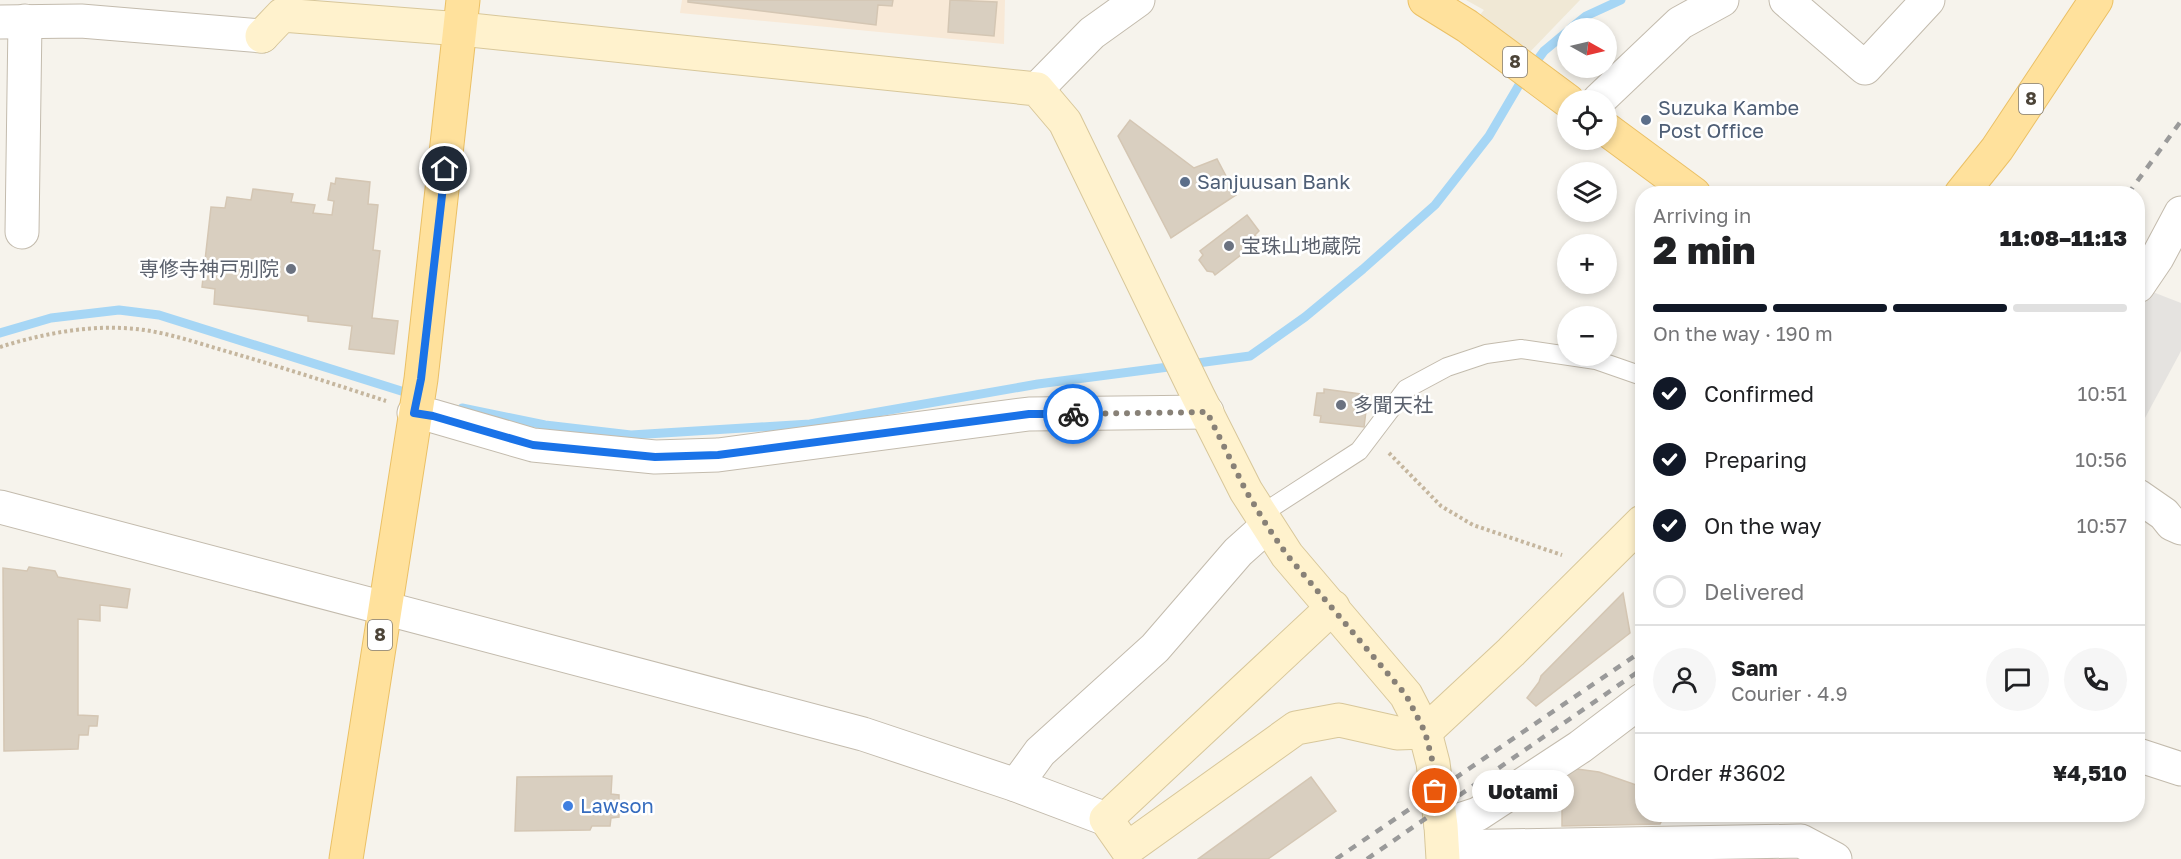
<!DOCTYPE html>
<html lang="en">
<head>
<meta charset="utf-8">
<style>
  body { margin:0; font-family:"Golos Text","Noto Sans JP",sans-serif; background:#f6f6f6; color:#202124; height:100vh; display:flex; flex-direction:column; font-size:22px; white-space:nowrap }
  * { box-sizing:border-box; margin:0 }
  p { font-size:20px; color:#757577 }
  .icon { flex:none; width:33px; height:33px; fill:none; stroke:currentColor; stroke-width:2; stroke-linecap:round; stroke-linejoin:round }
  .map { position:relative; flex:1; overflow:hidden }
  .details { position:absolute; left:1635px; top:186px; width:510px; height:636px; display:flex; flex-direction:column; background:#fff; border-radius:24px; box-shadow:0 3px 9px #0003 }
  .details>* { flex:none }
  .needle { width:39px; rotate:98deg }
  .tools { position:absolute; left:1557px; top:18px; display:grid; gap:12px }
  .tools a { display:grid; place-items:center; width:60px; height:60px; border-radius:50%; background:#fff; box-shadow:0 3px 9px #0003; font-size:30px }
  .pin { position:absolute; display:grid; place-items:center; width:51px; height:51px; color:#fff; margin:-26px; border:3px solid #fff; border-radius:50%; box-shadow:0 2px 6px #0007 }
  .courier { position:absolute; display:grid; place-items:center; width:60px; height:60px; margin:-30px; border:4px solid #1a73e8; border-radius:50%; background:#fff; color:#222; box-shadow:0 2px 8px #0007 }
  .bubble { position:absolute; height:42px; border-radius:21px; background:#fff; box-shadow:0 3px 9px #0003; font-size:20px; font-weight:800; line-height:42px; text-align:center }
  .head em { font-style:normal; font-weight:800 }
  .head div { display:flex; flex-direction:column-reverse }
  .head { display:flex; align-items:center; justify-content:space-between; height:102px; padding:0 18px }
  h1 { font-size:39px; font-weight:800; line-height:45px }
  .bar { display:grid; grid-template-columns:repeat(4,1fr); gap:9px 6px; align-content:center; height:72px; padding:0 18px }
  .bar i { height:8px; border-radius:4px; background:#e0e0e0 }
  .bar .current { background:#111827 }
  .bar p { grid-column:span 4 }
  .line { display:flex; align-items:center; gap:15px; padding:0 18px; border-top:2px solid #e0e0e0 }
  .line div { flex:1 }
  .round { display:grid; place-items:center; flex:none; width:63px; height:63px; border-radius:32px; background:#f6f6f6 }
  ol { padding:0 18px; list-style:none }
  li { display:flex; align-items:center; gap:18px; height:66px }
  li p { margin-inline-start:auto }
  li .icon { padding:6px; border-radius:50%; background:#111827; color:#fff; stroke-width:4 }
  li:last-child { color:#757577 }
  li i { width:33px; height:33px; border:3px solid #e0e0e0; border-radius:50% }
  .map>svg:first-child { display:block }
</style>
</head>
<body>
<div class="map">
<svg width="2181" height="859" viewBox="0 0 2181 859">
  <rect width="100%" height="100%" fill="#f6f3ec"/>
  <path fill="#f8e9d7" d="M682,0H1005L1004,44L680,13Z"/>
  <path fill="#f0e8d5" d="M1466,0H1580L1527,55L1478,17L1484,10Z"/>
  <path fill="#e5e3e0" d="M2145,289L2181,303V351L2138,431V300Z"/>
  <g fill="none" stroke-linecap="round" stroke-linejoin="round">
    <g stroke="#a6d6f5" stroke-width="9">
      <path d="M1571,28L1586,16L1621,0"/>
      <path d="M0,333L51,318L119,310L159,315L414,395"/>
      <path d="M1190,364L1250,356L1305,317L1363,269L1435,205L1489,136L1519,85L1544,51L1568,31"/>
      <path d="M462,408L545,425L631,435L810,424L1038,384L1176,366"/>
    </g>
  </g>
  <g fill="#d9cfc0" stroke="#d4c6b3" stroke-width="1.5">
    <path d="M688,0H893L892,6L878,5L876,25L688,2Z"/>
    <path d="M950,0L997,2L994,36L948,32Z"/>
    <path d="M1130,120L1194,168L1217,159L1236,195L1171,238L1118,136Z"/>
    <path d="M336,178L370,182L368,204L378,205L373,250L380,251L372,318L398,321L394,354L349,349L352,326L308,321V316L214,304L215,289L202,287L211,207L225,208L227,197L251,200L253,189L293,194L291,202L315,205L313,213L332,215L334,201L328,200L331,183L335,184Z"/>
    <path d="M1247,215L1259,231L1255,235L1259,241L1215,275L1213,272L1207,271L1199,260L1203,255L1200,251Z"/>
    <path d="M1324,389L1368,395L1364,427L1320,422L1321,416L1314,415L1317,393H1324Z"/>
    <path d="M29,567L55,571L58,577L130,589L127,608L100,605V621L78,619V715L98,716L97,726H89L88,735H79L78,749L4,751L3,568L27,571Z"/>
    <path d="M1623,593L1630,633L1536,706L1527,698L1539,682L1541,676Z"/>
    <path d="M1562,767L1599,772L1642,787V814H1665L1660,824L1562,826Z"/>
    <path d="M612,776L611,794L619,795V817L611,818L610,826H592L590,830L515,831L517,777Z"/>
    <path d="M1311,777L1336,811L1268,859H1198Z"/>
  </g>
  <g fill="none" stroke-linecap="round" stroke-linejoin="round">
    <g stroke="#c3bbad" stroke-width="20">
      <path id="lane" d="M1260,515L1359,451L1406,389L1447,367L1486,354L1521,349L1596,360L1642,376"/>
    </g>
    <g stroke="#c3bbad" stroke-width="35">
      <g id="street">
        <path d="M1786,0L1865,68L1928,0"/>
        <path d="M0,22L81,21L262,36"/>
        <path d="M1037,89L1092,33L1138,0"/>
        <path d="M1599,100L1680,23L1722,0"/>
        <path d="M22,232L25,21"/>
        <path d="M2138,286L2157,258L2181,213"/>
        <path d="M414,413L433,416L533,445L655,457L718,455L1029,414L1207,412"/>
        <path d="M2138,496L2164,514L2172,524L2181,528"/>
        <path d="M0,507L863,734L1016,785L1106,819"/>
        <path d="M2138,755L2181,769"/>
        <path d="M1016,785L1040,752L1155,648L1238,552L1267,526"/>
        <path d="M1441,826L1478,814L1580,747L1642,700"/>
        <path d="M1443,847L1801,841L1835,859"/>
      </g>
    </g>
    <g stroke="#d8c79a" stroke-width="35">
      <g id="secondary">
        <path d="M262,36L282,15L461,29L1037,89L1065,122L1198,396L1246,491L1287,555L1406,695L1425,732L1433,763L1441,826L1443,859"/>
        <path d="M1333,607L1106,819L1127,849L1296,728L1339,720L1397,733L1425,732L1511,652L1642,522"/>
      </g>
    </g>
    <g stroke="#ebc065" stroke-width="35">
      <g id="primary">
        <path d="M1425,0L1467,26L1568,101"/>
        <path d="M1606,129L1694,194"/>
        <path d="M1961,194L1997,149L2096,0"/>
        <path d="M346,859L421,379L463,0"/>
      </g>
    </g>
    <g stroke="#c5b69e" stroke-width="4" stroke-dasharray="3 3" stroke-linecap="butt">
      <path d="M0,347C38,335 82,326 122,328C158,329 194,342 229,352C281,367 334,384 386,401"/>
      <path d="M1389,453L1441,506L1473,525L1562,555"/>
    </g>
    <use href="#lane" stroke="#fff" stroke-width="18"/>
    <use href="#street" stroke="#fff" stroke-width="33"/>
    <use href="#secondary" stroke="#fff2cd" stroke-width="33"/>
    <use href="#primary" stroke="#ffe19c" stroke-width="33"/>
    <g stroke="#9a9a9a" stroke-width="4.5" stroke-dasharray="8 8" stroke-linecap="butt">
      <path d="M2128,194L2181,121"/>
      <path d="M1336,859L1642,651"/>
      <path d="M1367,859L1642,669"/>
    </g>
  </g>
  <g fill="none" stroke-linecap="round" stroke-linejoin="round">
    <path stroke="#888177" stroke-width="6" stroke-dasharray="0 10.8" d="M1073,414L1207,412L1246,491L1267,526L1287,555L1406,695L1425,732L1433,763L1435,791"/>
    <path stroke="#1a73e8" stroke-width="8" d="M445,169L421,379L414,413L433,416L533,445L655,457L718,455L1029,414H1073"/>
  </g>
  <g fill="#5c6f8a" stroke="#fff" stroke-width="2">
    <circle cx="1646" cy="120" r="6"/>
    <circle cx="1185" cy="182" r="6"/>
  </g>
  <g fill="#6b7280" stroke="#fff" stroke-width="2">
    <circle cx="1229" cy="246" r="6"/>
    <circle cx="291" cy="269" r="6"/>
    <circle cx="1341" cy="405" r="6"/>
  </g>
  <circle fill="#3f7fe0" stroke="#fff" stroke-width="2" cx="568" cy="806" r="6"/>
  <g text-anchor="middle" stroke-width="5" stroke-linejoin="round" paint-order="stroke">
    <g fill="#fff" stroke="#827c74" stroke-width="1.5">
      <rect x="1503" y="47" width="24" height="30" rx="4.5"/>
      <rect x="2019" y="84" width="24" height="30" rx="4.5"/>
      <rect x="368" y="620" width="24" height="30" rx="4.5"/>
    </g>
    <g font-size="18" font-weight="bold" fill="#4c4438">
      <text x="1515" y="68">8</text>
      <text x="2031" y="105">8</text>
      <text x="380" y="641">8</text>
    </g>
    <g font-size="20" fill="#4e5e75" stroke="#fff" text-anchor="start">
      <text x="1658" y="115">Suzuka Kambe<tspan x="1658" dy="23">Post Office</tspan></text>
      <text x="1197" y="189">Sanjuusan Bank</text>
    </g>
    <g font-size="20" fill="#5b616d" stroke="#fff" text-anchor="start">
      <text x="1241" y="253">宝珠山地蔵院</text>
      <text x="279" y="276" text-anchor="end">専修寺神戸別院</text>
      <text x="1353" y="412">多聞天社</text>
    </g>
    <g font-size="20" fill="#366cbe" stroke="#fff" text-anchor="start">
      <text x="580" y="813">Lawson</text>
    </g>
  </g>
</svg>
<div class="tools">
<a><svg class="needle" viewBox="-14 -14 28 28"><path d="M0-13l5 13h-10z" fill="#e53935"/><path d="M0 13l5-13h-10z" fill="#757577"/></svg></a>
<a><svg class="icon" aria-label="locate" viewBox="0 0 24 24"><circle cx="12" cy="12" r="6"/><path d="M12 2v4M12 18v4M2 12h4M18 12h4"/></svg></a>
<a><svg class="icon" aria-label="layers" viewBox="0 0 24 24"><path d="M12 4l9 5-9 5-9-5zM3 14l9 5 9-5"/></svg></a>
<a>+</a>
<a>−</a>
</div>
<div class="pin" style="left:1435px;top:791px;background:#ea580c"><svg class="icon" aria-label="bag" viewBox="0 0 24 24"><path d="M5 8h14l-1 12H6zM9 8a3 3 0 0 1 6 0"/></svg></div>
<div class="pin" style="left:445px;top:169px;background:#1f2937"><svg class="icon" aria-label="home" viewBox="0 0 24 24"><path d="M3 11l9-7 9 7M6 9v11h12V9"/></svg></div>
<div class="courier" style="left:1073px;top:414px"><svg class="icon" aria-label="bike" viewBox="0 0 24 24"><circle cx="6" cy="16" r="4"/><circle cx="18" cy="16" r="4"/><path d="M6 16l4-8h5l3 8M10 8l3 8H6M13 5h3"/></svg></div>
<div class="bubble" style="left:1472px;top:770px;width:102px">Uotami</div>
<section class="details">
<div class="head"><div><h1>2 min</h1><p>Arriving in</p></div><em>11:08–11:13</em></div>
<div class="bar"><i class="current"></i><i class="current"></i><i class="current"></i><i></i><p>On the way · 190 m</p></div>
<ol>
<li><svg class="icon" aria-label="check" viewBox="0 0 24 24"><path d="M5 12l5 5 9-10"/></svg>Confirmed<p>10:51</p></li>
<li><svg class="icon" aria-label="check" viewBox="0 0 24 24"><path d="M5 12l5 5 9-10"/></svg>Preparing<p>10:56</p></li>
<li><svg class="icon" aria-label="check" viewBox="0 0 24 24"><path d="M5 12l5 5 9-10"/></svg>On the way<p>10:57</p></li>
<li><i></i>Delivered</li>
</ol>
<div class="line" style="height:108px"><a class="round"><svg class="icon" aria-label="person" viewBox="0 0 24 24"><circle cx="12" cy="8" r="4"/><path d="M4 21q1-7 8-7t8 7"/></svg></a><div><b>Sam</b><p>Courier · 4.9</p></div><a class="round"><svg class="icon" aria-label="chat" viewBox="0 0 24 24"><path d="M4 5h16v11H9l-5 4z"/></svg></a><a class="round"><svg class="icon" aria-label="phone" viewBox="0 0 24 24"><path d="M5 4h4l2 5-3 2q2 4 5 5l2-3 5 2v4C11 20 4 13 5 4z"/></svg></a></div>
<div class="line" style="height:78px"><div>Order #3602</div><b>¥4,510</b></div>
</section>
</div>
</body>
</html>
